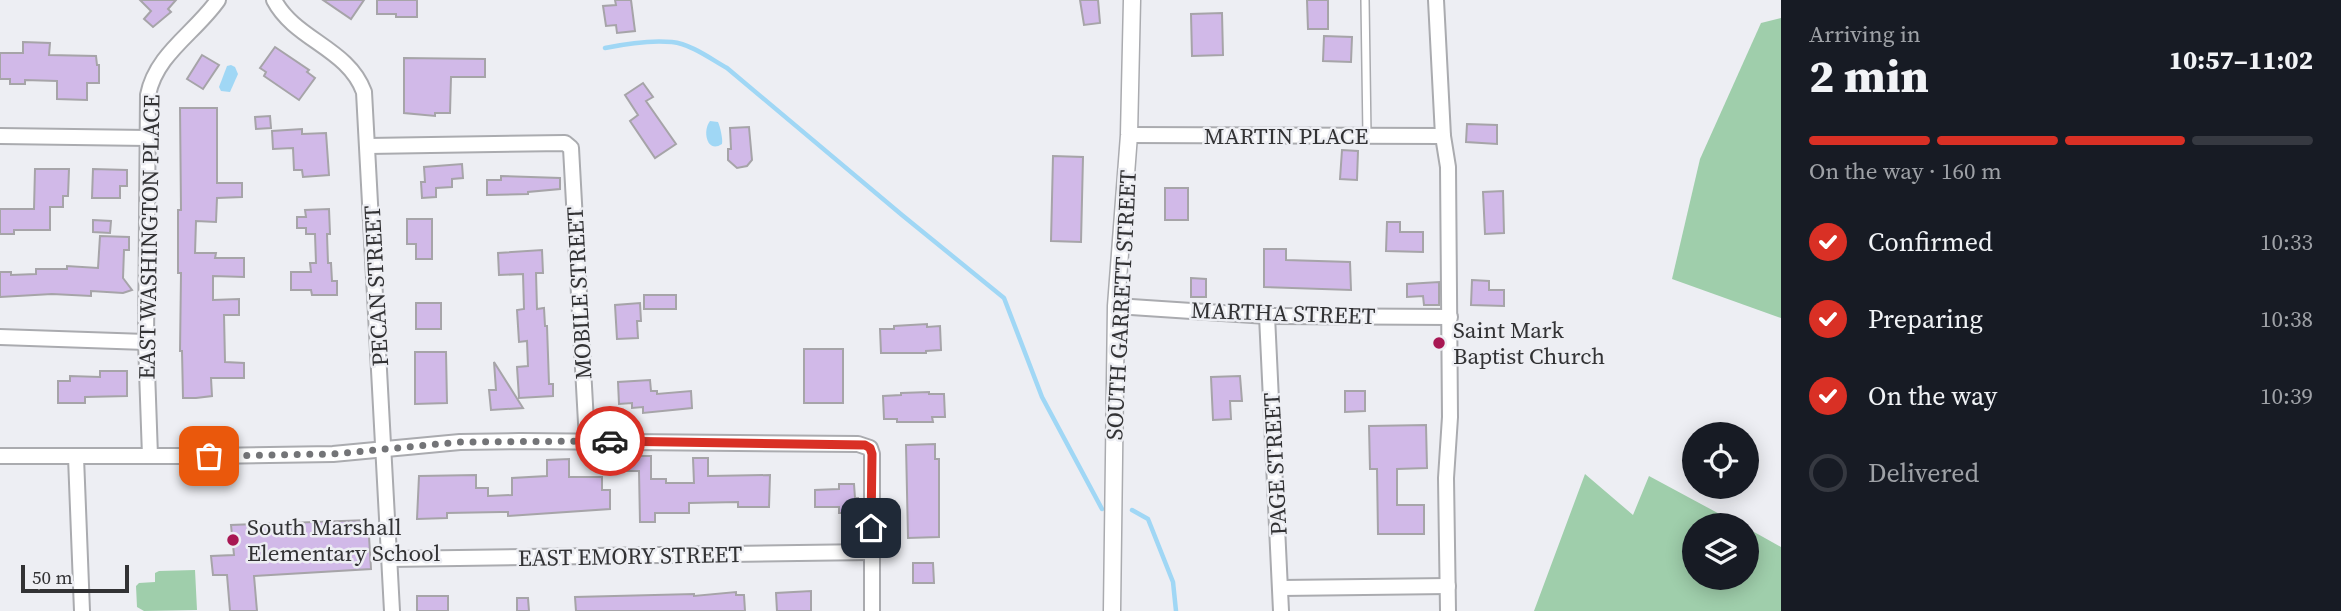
<!DOCTYPE html>
<html lang="en">
<head>
<meta charset="utf-8">
<style>
  body { margin:0; font-family:"Source Serif 4",serif; background:#242831; color:#f1f3f6; height:100vh; display:flex; flex-direction:column; font-size:26px; white-space:nowrap }
  * { box-sizing:border-box; margin:0 }
  p { font-size:23px; color:#9ea1a6 }
  .icon { flex:none; width:38px; height:38px; fill:none; stroke:currentColor; stroke-width:2; stroke-linecap:round; stroke-linejoin:round }
  .map { position:relative; flex:1; overflow:hidden }
  .panel { display:flex; flex-direction:column; background:#171b24; width:560px }
  .panel>* { flex:none }
  .tools { position:absolute; left:1682px; top:422px; display:grid; gap:14px }
  .tools a { display:grid; place-items:center; width:77px; height:77px; border-radius:50%; background:#171b24; box-shadow:0 4px 18px #0003; font-size:35px }
  .scale { position:absolute; left:21px; bottom:18px; width:108px; box-sizing:border-box; padding-left:7px; border:4px solid #323234; border-top:0; font-size:19px; line-height:24px; white-space:nowrap; color:#323234; -webkit-text-stroke:5px #edeef3; paint-order:stroke }
  .pin { position:absolute; display:grid; place-items:center; width:60px; height:60px; color:#fff; margin:-30px; border-radius:14px; box-shadow:0 4px 10px #0006 }
  .courier { position:absolute; display:grid; place-items:center; width:70px; height:70px; margin:-35px; border:5px solid #d93025; border-radius:50%; background:#fff; color:#222; box-shadow:0 2px 9px #0007 }
  .summary em { font-style:normal; font-weight:800 }
  .summary div { display:flex; flex-direction:column-reverse }
  .summary { display:flex; align-items:center; justify-content:space-between; height:119px; padding:0 28px }
  h1 { font-size:46px; font-weight:800; line-height:52px }
  .bar { display:grid; grid-template-columns:repeat(4,1fr); gap:10px 7px; align-content:center; height:84px; padding:0 28px }
  .bar i { height:9px; border-radius:5px; background:#363941 }
  .bar .active { background:#d93025 }
  .bar p { grid-column:span 4 }
  ol { padding:0 28px; list-style:none }
  li { display:flex; align-items:center; gap:21px; height:77px }
  li p { margin-inline-start:auto }
  li .icon { padding:7px; border-radius:50%; background:#d93025; color:#fff; stroke-width:4 }
  li:last-child { color:#9ea1a6 }
  li i { width:38px; height:38px; border:4px solid #363941; border-radius:50% }
  main { display:flex; flex:1; min-height:0 }
  .map>svg:first-child { display:block }
</style>
</head>
<body>
<main>
<div class="map">
<svg width="1781" height="611" viewBox="0 0 1781 611">
  <rect width="100%" height="100%" fill="#edeef3"/>
  <g fill="#9fceab">
    <path d="M1781,18V318L1672,279L1700,159L1761,23Z"/>
    <path d="M1585,474L1633,515L1649,476L1740,525H1694V578H1746L1747,528L1781,547V611H1534Z"/>
    <path d="M195,570L197,610L144,611L137,607L136,586L139,583L155,582V573L159,571Z"/>
  </g>
  <g fill="#a0d7f5">
    <path d="M231,65L235,67L238,74L230,92L221,91L219,87L227,66Z"/>
    <path d="M710,121L718,122C720,126 723,139 722,144C707,154 702,131 710,121Z"/>
  </g>
  <g fill="none" stroke-linecap="round" stroke-linejoin="round">
    <g stroke="#a0d7f5" stroke-width="4.5">
      <path d="M605,48C624,44 652,40 672,42C691,44 711,59 727,68L902,215L1004,298L1042,397L1102,509"/>
      <path d="M1132,510L1148,519L1173,582L1176,611"/>
    </g>
  </g>
  <g fill="#d1b9e8" stroke="#a6a4a8" stroke-width="2">
    <path d="M140,0H176L168,9L171,12L153,27L144,19L151,11Z"/>
    <path d="M323,0H364L351,19Z"/>
    <path d="M377,0H417V17H396V14H377Z"/>
    <path d="M615,0H631L635,31L617,33L616,25L606,26L603,6L616,5Z"/>
    <path d="M1080,0H1098L1100,23L1084,25Z"/>
    <path d="M1307,0H1328V29H1308Z"/>
    <path d="M1222,13L1223,55L1192,56L1191,14Z"/>
    <path d="M1324,36L1352,37L1351,62L1323,61Z"/>
    <path d="M23,42L50,43L49,55L96,56L97,65H99V83H87V100L57,99V81L25,80V84H10V79H0V53H23Z"/>
    <path d="M275,47L309,70L307,72L315,78L299,100L264,76L266,72L260,68Z"/>
    <path d="M202,55L219,65L203,89L187,79Z"/>
    <path d="M404,58L485,59V77H451L450,113H435V116L404,113Z"/>
    <path d="M643,83L653,97L646,101L676,144L655,158L630,121L638,115L625,95Z"/>
    <path d="M180,108H217V183H242V197L217,198L216,222L196,221L195,253H216L215,258H244V277L213,276V300L239,299V315H224L225,362L244,363V378H211L212,396L196,398H183L182,351H180L181,273H178V210H181Z"/>
    <path d="M270,116L271,128L256,129L255,117Z"/>
    <path d="M1467,124L1497,125V144L1466,142Z"/>
    <path d="M749,127L752,160L747,166L737,168L728,160V149H731L730,128Z"/>
    <path d="M302,129V134L326,133L329,175L303,177L302,170H294L293,148L273,149L272,131Z"/>
    <path d="M1342,150L1358,151L1357,180L1340,179Z"/>
    <path d="M1053,156L1083,157L1081,242L1051,241Z"/>
    <path d="M462,164L463,178L452,179V187L436,188V197L422,198L421,182H425L424,167Z"/>
    <path d="M35,169H69L68,196H63V207H50V230H14V234H0V209H34Z"/>
    <path d="M93,169L127,170V186H120V198H92Z"/>
    <path d="M501,176L560,178V189L528,192V194L487,195V180H501Z"/>
    <rect x="1165" y="188" width="23" height="32"/>
    <path d="M1503,191L1504,233L1485,234L1483,192Z"/>
    <path d="M329,209L330,234H327L328,263H331L332,281H337V295H312L311,290H291V272H311L310,263H316L315,234H306V228H297V217H306L305,210Z"/>
    <path d="M407,219H432V259H416V244H407Z"/>
    <path d="M93,220L111,221L110,233L93,232Z"/>
    <path d="M1387,222H1400V232H1423V252L1386,251Z"/>
    <path d="M100,236L129,237V250H124L123,278L132,290L123,293L91,291V296L52,294L0,297V272H11V275L36,274V269H67V266L98,268Z"/>
    <path d="M1264,249H1286V260L1350,262L1351,290L1264,287Z"/>
    <path d="M542,250L543,273H536L537,309L544,308L545,326H547L549,384H553V396L519,398L517,367L528,366L527,341L519,342L517,310L524,309L523,274L499,275L498,253Z"/>
    <path d="M1191,278L1206,279V297H1191Z"/>
    <path d="M1472,280L1489,281V290H1504V306L1471,305Z"/>
    <path d="M1439,282V305H1424L1423,296L1407,297V284Z"/>
    <rect x="644" y="295" width="32" height="14"/>
    <rect x="416" y="303" width="25" height="26"/>
    <path d="M640,303L641,321H637L638,338L617,339L615,305Z"/>
    <path d="M927,324V327L940,326L941,350L926,351V353H881L880,329H894V326Z"/>
    <rect x="804" y="349" width="39" height="54"/>
    <path d="M415,352H446L447,403L415,404Z"/>
    <path d="M494,362L523,408L491,410L489,390H496Z"/>
    <path d="M100,371H127V396L85,397V403H58V381H70V376L100,377Z"/>
    <path d="M1240,376L1242,401H1230L1231,419L1213,420L1211,377Z"/>
    <path d="M650,380L651,391H657V394L691,391L692,408L643,413V407L632,408V403L619,404L618,382Z"/>
    <path d="M1345,391H1365V411L1345,412Z"/>
    <path d="M929,392V394H944L945,417H932L933,422H897V419H884L883,396L901,395V393Z"/>
    <path d="M1426,425L1427,468L1397,469V505H1424V534H1378L1377,469H1370L1369,426Z"/>
    <path d="M935,444V459H939V537L908,538L906,445Z"/>
    <path d="M626,456H651V479H666V483H694L693,458H708V476L770,475L769,507H738V502L689,503V513H655V522H640L639,471H626Z"/>
    <path d="M569,459V477H602V490H610V509L508,516V512H501L447,513V518L417,519L419,476L476,475V488H488V496L512,495V478L547,476V460Z"/>
    <path d="M839,484H854L855,498H858V513H839V507H815V490L839,489Z"/>
    <path d="M368,520L371,569L254,576L257,611H230L227,575H213L211,556L234,555L231,525Z"/>
    <path d="M913,563H933L934,583H913Z"/>
    <path d="M811,591V611H777L776,593Z"/>
    <path d="M736,592V595H744L745,611H576L575,597L694,594V596Z"/>
    <rect x="417" y="596" width="31" height="15"/>
    <path d="M517,598H528L529,611H517Z"/>
  </g>
  <g fill="none" stroke-linecap="round" stroke-linejoin="round">
    <g stroke="#aaabaf" stroke-width="10">
      <path id="service" d="M1365,0L1367,136"/>
    </g>
    <g stroke="#aaabaf" stroke-width="18">
      <g id="minor">
        <path d="M274,0C295,40 348,48 364,92L392,611"/>
        <path d="M1436,0L1443,136L1448,167L1450,417L1446,478L1448,611"/>
        <path d="M1129,135L1443,136"/>
        <path d="M0,136L148,138"/>
        <path d="M368,146L565,143L571,148L587,441"/>
        <path d="M1116,306L1267,316L1450,317"/>
        <path d="M1267,316L1281,611"/>
        <path d="M0,337L146,342"/>
        <path d="M0,456H209L333,454L460,442L520,441L858,444L870,448L872,454V611"/>
        <path d="M150,456L146,342L148,95C156,54 195,33 218,0"/>
        <path d="M76,457L82,611"/>
        <path d="M389,559L871,552"/>
        <path d="M1281,588L1448,586"/>
      </g>
    </g>
    <g stroke="#aaabaf" stroke-width="19">
      <path id="tertiary" d="M1112,611L1116,306L1129,135L1132,0"/>
    </g>
    <use href="#service" stroke="#fff" stroke-width="7"/>
    <use href="#minor" stroke="#fff" stroke-width="14"/>
    <use href="#tertiary" stroke="#fff" stroke-width="16"/>
  </g>
  <g fill="none" stroke-linecap="round" stroke-linejoin="round">
    <path stroke="#737477" stroke-width="7" stroke-dasharray="0 12.6" d="M209,456L333,454L460,442L610,441"/>
    <path stroke="#d93025" stroke-width="9" d="M610,441L865,445L870,448L872,454L871,528"/>
  </g>
  <g fill="#a81753" stroke="#edeef3" stroke-width="2.5">
    <circle cx="1439" cy="343" r="7"/>
    <circle cx="233" cy="540" r="7"/>
  </g>
  <g text-anchor="middle" stroke-width="5" stroke-linejoin="round" paint-order="stroke">
    <g font-size="23" fill="#323234" stroke="#edeef3">
      <text x="1286" y="144">MARTIN PLACE</text>
      <text transform="translate(149 237) rotate(-89)" y="8">EAST WASHINGTON PLACE</text>
      <text transform="translate(376 286) rotate(-93)" y="8">PECAN STREET</text>
      <text transform="translate(579 293) rotate(-93)" y="8">MOBILE STREET</text>
      <text transform="translate(1121 305) rotate(-87)" y="8">SOUTH GARRETT STREET</text>
      <text transform="translate(1283 313) rotate(2)" y="8">MARTHA STREET</text>
      <text transform="translate(1275 464) rotate(-93)" y="8">PAGE STREET</text>
      <text transform="translate(630 556) rotate(-1)" y="8">EAST EMORY STREET</text>
    </g>
    <g font-size="23" fill="#323234" stroke="#edeef3" text-anchor="start">
      <text x="1453" y="338">Saint Mark<tspan x="1453" dy="26">Baptist Church</tspan></text>
      <text x="247" y="535">South Marshall<tspan x="247" dy="26">Elementary School</tspan></text>
    </g>
  </g>
</svg>
<div class="tools">
<a><svg class="icon" aria-label="locate" viewBox="0 0 24 24"><circle cx="12" cy="12" r="6"/><path d="M12 2v4M12 18v4M2 12h4M18 12h4"/></svg></a>
<a><svg class="icon" aria-label="layers" viewBox="0 0 24 24"><path d="M12 4l9 5-9 5-9-5zM3 14l9 5 9-5"/></svg></a>
</div>
<div class="scale">50 m</div>
<div class="pin" style="left:209px;top:456px;background:#ea580c"><svg class="icon" aria-label="bag" viewBox="0 0 24 24"><path d="M5 8h14l-1 12H6zM9 8a3 3 0 0 1 6 0"/></svg></div>
<div class="pin" style="left:871px;top:528px;background:#1f2937"><svg class="icon" aria-label="home" viewBox="0 0 24 24"><path d="M3 11l9-7 9 7M6 9v11h12V9"/></svg></div>
<div class="courier" style="left:610px;top:441px"><svg class="icon" aria-label="car" viewBox="0 0 24 24"><path d="M5 17H2v-5l4-1 3-4h7l3 4 3 1v5h-3M9 17h6M6 11h13"/><circle cx="7" cy="17" r="2"/><circle cx="17" cy="17" r="2"/></svg></div>
</div>
<section class="panel">
<div class="summary"><div><h1>2 min</h1><p>Arriving in</p></div><em>10:57–11:02</em></div>
<div class="bar"><i class="active"></i><i class="active"></i><i class="active"></i><i></i><p>On the way · 160 m</p></div>
<ol>
<li><svg class="icon" aria-label="check" viewBox="0 0 24 24"><path d="M5 12l5 5 9-10"/></svg>Confirmed<p>10:33</p></li>
<li><svg class="icon" aria-label="check" viewBox="0 0 24 24"><path d="M5 12l5 5 9-10"/></svg>Preparing<p>10:38</p></li>
<li><svg class="icon" aria-label="check" viewBox="0 0 24 24"><path d="M5 12l5 5 9-10"/></svg>On the way<p>10:39</p></li>
<li><i></i>Delivered</li>
</ol>
</section>
</main>
</body>
</html>
